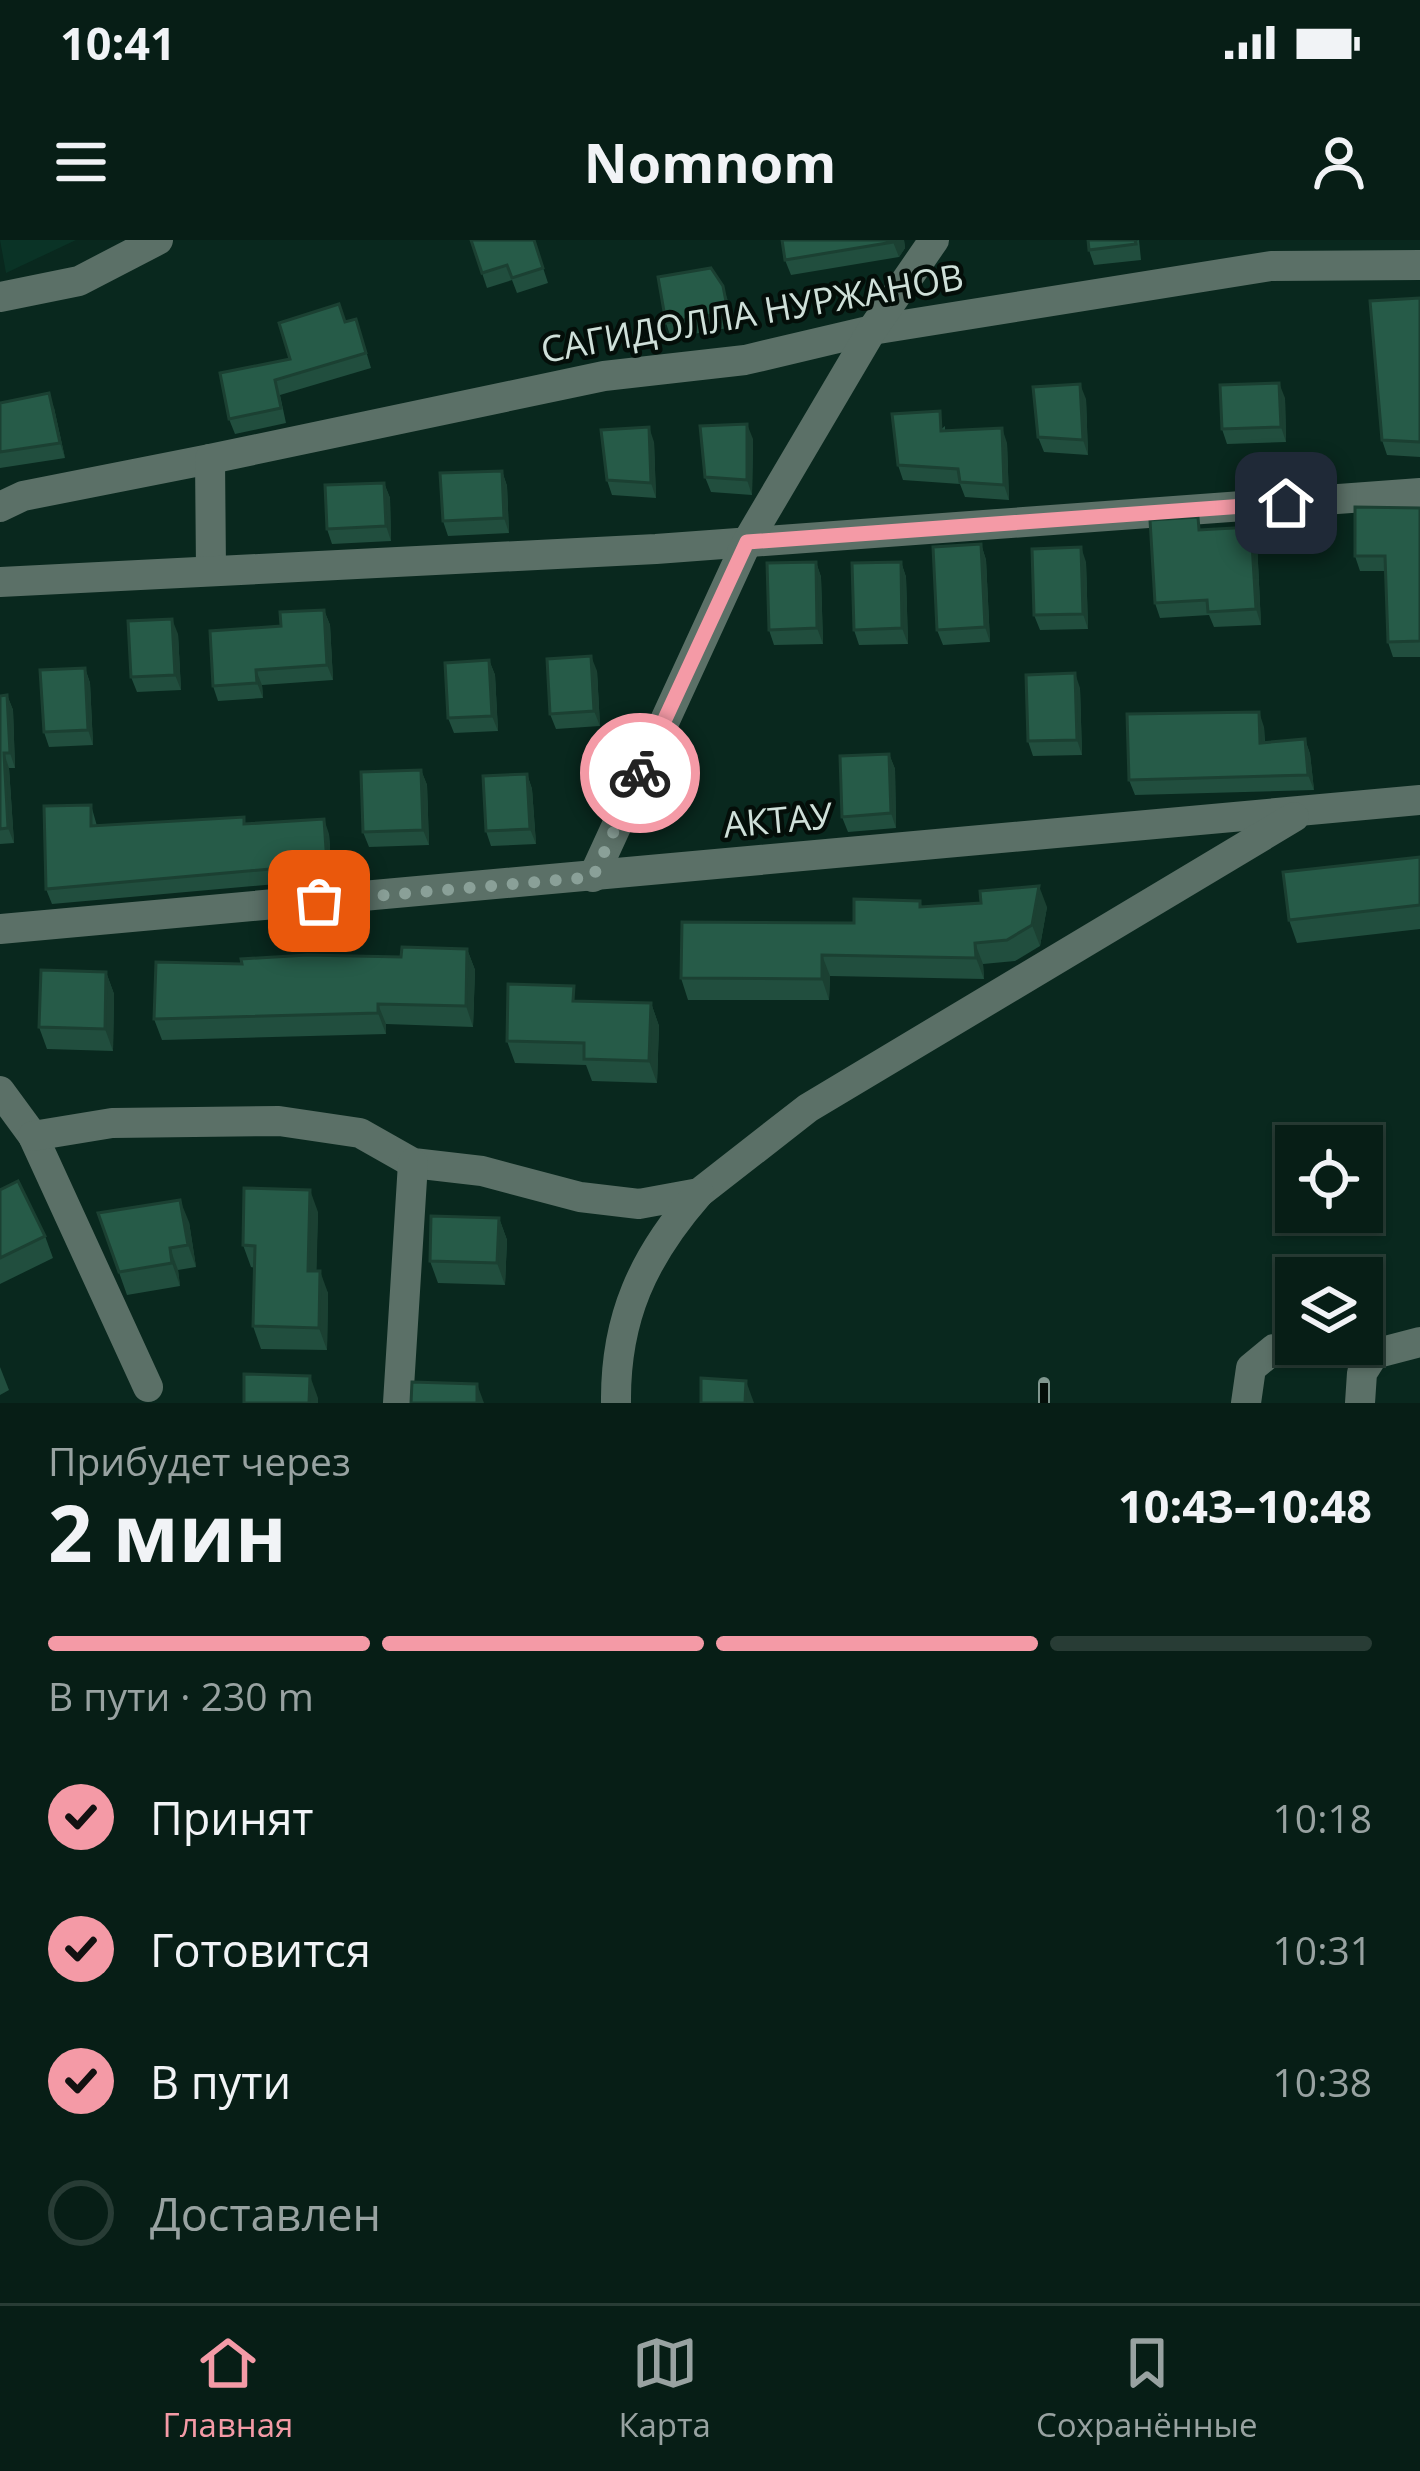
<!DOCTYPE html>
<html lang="ru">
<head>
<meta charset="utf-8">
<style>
  body { margin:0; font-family:"Open Sans",sans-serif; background:#10271f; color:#f1f3f6; height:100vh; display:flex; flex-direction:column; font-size:45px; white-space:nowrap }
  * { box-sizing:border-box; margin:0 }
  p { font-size:39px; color:#98a2a1 }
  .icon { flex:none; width:66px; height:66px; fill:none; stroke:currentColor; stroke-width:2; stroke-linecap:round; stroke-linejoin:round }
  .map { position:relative; height:1163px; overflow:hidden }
  .drawer { display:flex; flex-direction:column; background:#071e16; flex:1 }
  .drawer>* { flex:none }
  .buttons { position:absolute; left:1275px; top:885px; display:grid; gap:24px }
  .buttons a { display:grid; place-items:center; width:108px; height:108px; border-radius:0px; background:#071e16; box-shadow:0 3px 9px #0004,0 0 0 3px #283c35; font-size:60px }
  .pin { position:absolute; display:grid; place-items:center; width:102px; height:102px; color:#fff; margin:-51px; border-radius:24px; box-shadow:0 6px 18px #0006 }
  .courier { position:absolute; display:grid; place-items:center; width:120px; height:120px; margin:-60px; border:9px solid #f49aa6; border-radius:50%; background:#fff; color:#222; box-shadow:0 3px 15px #0007 }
  .head em { font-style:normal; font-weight:700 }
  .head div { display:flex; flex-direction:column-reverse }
  .head { display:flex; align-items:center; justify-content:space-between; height:204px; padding:0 48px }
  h1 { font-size:78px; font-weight:700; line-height:90px }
  .bar { display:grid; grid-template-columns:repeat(4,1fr); gap:18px 12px; align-content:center; height:144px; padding:0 48px }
  .bar i { height:15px; border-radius:9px; background:#283c35 }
  .bar .active { background:#f49aa6 }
  .bar p { grid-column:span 4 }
  ol { padding:0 48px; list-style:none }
  li { display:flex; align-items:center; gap:36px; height:132px }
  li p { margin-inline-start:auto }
  li .icon { padding:12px; border-radius:50%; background:#f49aa6; color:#111; stroke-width:4 }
  li:last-child { color:#98a2a1 }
  li i { width:66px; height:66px; border:6px solid #283c35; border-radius:50% }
  .status { display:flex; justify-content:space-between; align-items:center; height:84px; padding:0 60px; background:#071e16; direction:ltr }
  .status svg { height:33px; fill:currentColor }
  header { display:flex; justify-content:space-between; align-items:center; height:156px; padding:0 48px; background:#071e16; font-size:54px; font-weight:700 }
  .dock { display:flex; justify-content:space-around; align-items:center; height:168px; border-top:3px solid #283c35; background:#071e16; font-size:33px; color:#98a2a1 }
  .dock a { display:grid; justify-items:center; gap:6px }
  .dock .active { color:#f49aa6 }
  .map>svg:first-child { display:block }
</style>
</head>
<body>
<div class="status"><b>10:41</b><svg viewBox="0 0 49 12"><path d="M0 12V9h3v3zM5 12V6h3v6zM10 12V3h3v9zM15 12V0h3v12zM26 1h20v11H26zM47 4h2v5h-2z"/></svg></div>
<header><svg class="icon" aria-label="menu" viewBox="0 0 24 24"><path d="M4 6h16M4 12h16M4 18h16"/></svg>Nomnom<svg class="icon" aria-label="person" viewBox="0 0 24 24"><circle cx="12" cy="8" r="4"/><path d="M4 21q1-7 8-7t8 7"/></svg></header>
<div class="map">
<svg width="1420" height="1163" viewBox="0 0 1420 1163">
  <rect width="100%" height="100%" fill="#09281e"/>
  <path fill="#0a3326" d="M0,0H76L6,33Z"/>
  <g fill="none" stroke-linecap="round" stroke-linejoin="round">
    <g stroke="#5b7067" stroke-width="30">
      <path d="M0,57L79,41L158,0"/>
      <path d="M0,267L23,256L210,219"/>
      <path d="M211,329L210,219L604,136L745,120L872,90L1271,26L1420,25"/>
      <path d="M0,342L656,309L1420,253"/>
      <path d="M593,637L747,302L872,90L934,0"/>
      <path d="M0,689L1420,560"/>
      <path d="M0,851L33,896L148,1147"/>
      <path d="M33,896L112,883L279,881L360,893L413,923L482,931L580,957L639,964L699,953L808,868L1294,577"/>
      <path d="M398,1163L413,923"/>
      <path d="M616,1163C615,1078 643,1017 699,953"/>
      <path d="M1246,1163L1251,1128L1274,1109L1374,1114"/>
      <path d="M1360,1163L1362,1133L1374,1114L1420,1102"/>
    </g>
    <g stroke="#80978f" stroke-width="12">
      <path id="rail" d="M1044,1163V1143"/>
    </g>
    <use href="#rail" stroke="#040e09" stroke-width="8" stroke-dasharray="22" stroke-linecap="butt"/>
  </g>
  <g fill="#214e3e">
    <path d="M471,0H534L548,43L517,53L512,40L487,48Z"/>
    <path d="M782,0H904L905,8L899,17L791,35L785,20Z"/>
    <path d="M1139,0L1141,20L1094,25L1089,10Z"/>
    <path d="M1420,58V217L1387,215L1382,200Z"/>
    <path d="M728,61L733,87L671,98L666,83Z"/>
    <path d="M345,82L361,94L371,128L280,155L286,183L235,194L229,179L290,119Z"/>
    <path d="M1285,158L1286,202L1227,204L1222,189Z"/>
    <path d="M1086,159L1088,215L1044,212L1038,197Z"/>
    <path d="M0,163L54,168L65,218L0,228Z"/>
    <path d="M945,186V191L1007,203L1009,260L965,257L960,244L903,240L898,225Z"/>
    <path d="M753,199L752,255L711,252L705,237Z"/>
    <path d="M654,202L656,258L612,255L607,240Z"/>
    <path d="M502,231L507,246L509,293L448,296L443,281Z"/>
    <path d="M384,243L390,258L391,301L332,304L327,289Z"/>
    <path d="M1420,268V417H1393L1388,402L1386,331H1360L1355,316Z"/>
    <path d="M1202,289L1257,302L1261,385L1214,387L1209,375L1160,378L1155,363Z"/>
    <path d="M981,304L986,320L990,402L943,405L937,390Z"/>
    <path d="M816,322L821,337L823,404L774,405L769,390Z"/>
    <path d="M901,322L906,337L908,404L859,405L854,390Z"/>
    <path d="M1086,322L1088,389L1040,390L1034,375Z"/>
    <path d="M324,370L330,385L333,440L262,445L263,458L218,461L213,446L281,386Z"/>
    <path d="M178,394L181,450L137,452L131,437Z"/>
    <path d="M489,420L495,435L498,491L454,493L448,478Z"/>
    <path d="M85,428L90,443L93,505L49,507L44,492Z"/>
    <path d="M597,431L600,486L556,489L550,474Z"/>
    <path d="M1080,448L1082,515L1033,516L1028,501Z"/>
    <path d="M7,455L13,470L15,528H9L14,603L0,604V456Z"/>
    <path d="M1264,487L1265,503L1305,499L1310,514L1314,550L1135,555L1129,540Z"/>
    <path d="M889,514L895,529L896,588L848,592L842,577Z"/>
    <path d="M421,530L427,545L429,605L369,607L363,592Z"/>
    <path d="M527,534L532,549L536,604L491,606L486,591Z"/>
    <path d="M91,565L97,586L246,584L329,594L332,639L52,664L46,649Z"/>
    <path d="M1420,617V689L1297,703L1289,680Z"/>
    <path d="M920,661L922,667H1047L1040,706L1015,721L983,724L984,739L830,736L829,760H688L681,738Z"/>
    <path d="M467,709L475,730L473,787L386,784V794L162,800L154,779L242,724L401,717Z"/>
    <path d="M106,732L114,754L113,811L47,809L39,787Z"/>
    <path d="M580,762L651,763L659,786L657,843L592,841L586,825L515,823L507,801Z"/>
    <path d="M0,950L45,996L53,1018L0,1044Z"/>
    <path d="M318,972L316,1031L328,1053L327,1110L261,1109L253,1086L255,1028L251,1027L243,1005Z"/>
    <path d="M98,973L189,982L196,1027L178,1030L180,1046L127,1055Z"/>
    <path d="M499,978L507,1000L505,1045L438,1043L430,1021Z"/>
    <path d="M0,1127L9,1150L0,1155Z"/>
  </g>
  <g fill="#1b4032">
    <path d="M895,0H904L905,8L899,17L893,2Z"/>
    <path d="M723,46L728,61L733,87L728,72Z"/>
    <path d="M1279,143L1285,158L1286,202L1281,187Z"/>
    <path d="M1080,144L1086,159L1088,215L1083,200Z"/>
    <path d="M49,153L54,168L65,218L60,203Z"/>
    <path d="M747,184L753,199L752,255L747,240Z"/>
    <path d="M649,187L654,202L656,258L651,243Z"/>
    <path d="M1002,188L1007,203L1009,260L1004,245Z"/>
    <path d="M502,231L507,246L509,293L504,278Z"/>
    <path d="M384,243L390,258L391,301L386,286Z"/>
    <path d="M1251,287L1257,302L1261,385L1256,369Z"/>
    <path d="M981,304L986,320L990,402L985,387Z"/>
    <path d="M1081,307L1086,322L1088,389L1083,374Z"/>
    <path d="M816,322L821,337L823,404L817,388Z"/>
    <path d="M901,322L906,337L908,404L902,388Z"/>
    <path d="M324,370L330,385L333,440L327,425Z"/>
    <path d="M172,379L178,394L181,450L175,435Z"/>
    <path d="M591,416L597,431L600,486L594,471Z"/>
    <path d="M489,420L495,435L498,491L492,476Z"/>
    <path d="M85,428L90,443L93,505L88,490Z"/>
    <path d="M256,430L262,445L263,458L257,443Z"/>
    <path d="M1075,433L1080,448L1082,515L1077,500Z"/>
    <path d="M7,455L13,470L15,528L10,513Z"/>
    <path d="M1259,472L1264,487L1265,518L1260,503Z"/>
    <path d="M1305,499L1310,514L1314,550L1308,535Z"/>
    <path d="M4,513L9,528L14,603L8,588Z"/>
    <path d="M889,514L895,529L896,588L891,573Z"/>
    <path d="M421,530L427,545L429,605L423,590Z"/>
    <path d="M527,534L532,549L536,604L530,589Z"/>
    <path d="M324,579L329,594L332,639L327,624Z"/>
    <path d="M1039,646L1047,667L1040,706L1032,685Z"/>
    <path d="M975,703L983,724L984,739L976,718Z"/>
    <path d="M467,709L475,730L473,787L466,766Z"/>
    <path d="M822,715L830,736L829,760L822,739Z"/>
    <path d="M106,732L114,754L113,811L105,789Z"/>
    <path d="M651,763L659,786L657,843L649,821Z"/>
    <path d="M378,764L386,784V794L378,773Z"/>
    <path d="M310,950L318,972L316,1053L308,1031Z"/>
    <path d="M180,960L189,982L196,1027L188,1005Z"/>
    <path d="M499,978L507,1000L505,1045L497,1023Z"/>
    <path d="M170,1008L178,1030L180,1046L172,1023Z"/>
    <path d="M320,1031L328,1053L327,1110L319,1088Z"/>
    <path d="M310,1136L318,1158V1163H309Z"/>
    <path d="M746,1141L754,1163H745Z"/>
    <path d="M477,1144L484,1163H477Z"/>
  </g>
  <g fill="#265b48" stroke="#1b4032" stroke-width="3">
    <path d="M471,0H534L543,28L512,38L507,25L482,33Z"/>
    <path d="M782,0H895L893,2L785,20Z"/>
    <path d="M1088,0H1135L1136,4L1089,10Z"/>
    <path d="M711,28L723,46L728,72L666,83L658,37Z"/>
    <path d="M1420,58V202L1382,200L1370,61Z"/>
    <path d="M339,64L345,82L356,79L366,113L275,140L281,168L229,179L220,133L290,119L279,83Z"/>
    <path d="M1279,143L1281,187L1222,189L1220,145Z"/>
    <path d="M1080,144L1083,200L1038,197L1033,147Z"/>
    <path d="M49,153L60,203L0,212V163Z"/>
    <path d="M940,171L941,191L1002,188L1004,245L960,242L958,229L898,225L892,174Z"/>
    <path d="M747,184V240L705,237L700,186Z"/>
    <path d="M649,187L651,243L607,240L601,190Z"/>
    <path d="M502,231L504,278L443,281L440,233Z"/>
    <path d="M384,243L386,286L327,289L325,245Z"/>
    <path d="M1355,267L1420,268V401L1388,402L1385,316H1355Z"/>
    <path d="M1198,277L1199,290L1251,287L1256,369L1208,372L1207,360L1155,363L1150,280Z"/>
    <path d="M981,304L985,387L937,390L933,307Z"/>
    <path d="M1081,307L1083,374L1034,375L1032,309Z"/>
    <path d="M816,322L817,388L769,390L767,323Z"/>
    <path d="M901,322L902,388L854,390L852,323Z"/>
    <path d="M324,370L327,425L256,430L257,443L213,446L210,391L281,386L280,372Z"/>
    <path d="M172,379L175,435L131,437L128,381Z"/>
    <path d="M591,416L594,471L550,474L547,419Z"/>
    <path d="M489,420L492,476L448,478L445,423Z"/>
    <path d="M85,428L88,490L44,492L40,430Z"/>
    <path d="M1075,433L1077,500L1028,501L1026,435Z"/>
    <path d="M7,455L10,513H4L8,588L0,589V456Z"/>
    <path d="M1259,472L1260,503L1305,499L1308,535L1129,540L1127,474Z"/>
    <path d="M889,514L891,573L842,577L840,516Z"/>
    <path d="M421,530L423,590L363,592L361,532Z"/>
    <path d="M527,534L530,589L486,591L483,536Z"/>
    <path d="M91,565V586L244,577V584L324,579L327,624L46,649L44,566Z"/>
    <path d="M1420,617V665L1289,680L1283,632Z"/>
    <path d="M1039,646L1032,685L1007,700L975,703L976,718L822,715V739L681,738L682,682L854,683V659L920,661V667L981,663L980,651Z"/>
    <path d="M402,707L467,709L466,766L378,764V773L154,779L156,722L242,724L241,719L307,715L401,717Z"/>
    <path d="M41,730L106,732L105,789L39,787Z"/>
    <path d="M508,744L574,746L573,761L651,763L649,821L584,819V803L507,801Z"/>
    <path d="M18,941L45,996L0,1018V950Z"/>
    <path d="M244,948L310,950L308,1031H320L319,1088L253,1086L255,1006L243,1005Z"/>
    <path d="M180,960L188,1005L170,1008L172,1023L119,1032L98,973Z"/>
    <path d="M431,976L499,978L497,1023L430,1021Z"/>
    <path d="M244,1134L310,1136L309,1163H244Z"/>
    <path d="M701,1138L746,1141L745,1163H701Z"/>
    <path d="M412,1142L477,1144V1163H411Z"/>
  </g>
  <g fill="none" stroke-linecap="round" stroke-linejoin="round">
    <path stroke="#8aa098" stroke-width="12" stroke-dasharray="0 21.6" d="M319,661L593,637L640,533"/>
    <path stroke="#f49aa6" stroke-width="15" d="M640,533L747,302L1286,263"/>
  </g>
  <g text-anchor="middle" stroke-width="9" stroke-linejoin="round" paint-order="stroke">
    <g font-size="36" fill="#cfe0d9" stroke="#040e09">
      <text transform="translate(752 73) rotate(-10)" y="13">САГИДОЛЛА НУРЖАНОВ</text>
      <text transform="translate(778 580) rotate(-5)" y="13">АКТАУ</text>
    </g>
  </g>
</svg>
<div class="buttons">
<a><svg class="icon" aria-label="locate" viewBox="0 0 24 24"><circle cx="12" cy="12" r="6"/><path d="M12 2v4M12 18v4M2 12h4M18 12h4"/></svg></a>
<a><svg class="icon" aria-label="layers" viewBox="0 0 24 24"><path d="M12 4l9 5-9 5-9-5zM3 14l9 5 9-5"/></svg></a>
</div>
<div class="pin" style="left:319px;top:661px;background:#ea580c"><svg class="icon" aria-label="bag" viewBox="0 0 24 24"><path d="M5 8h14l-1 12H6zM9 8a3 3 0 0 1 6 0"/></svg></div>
<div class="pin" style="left:1286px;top:263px;background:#1f2937"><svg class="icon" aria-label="home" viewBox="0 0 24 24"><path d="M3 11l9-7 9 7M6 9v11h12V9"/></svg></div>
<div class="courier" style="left:640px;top:533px"><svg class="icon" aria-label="bike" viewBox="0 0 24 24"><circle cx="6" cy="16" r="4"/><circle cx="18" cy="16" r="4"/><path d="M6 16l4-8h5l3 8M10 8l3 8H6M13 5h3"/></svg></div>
</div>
<section class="drawer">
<div class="head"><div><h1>2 мин</h1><p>Прибудет через</p></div><em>10:43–10:48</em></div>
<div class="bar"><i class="active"></i><i class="active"></i><i class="active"></i><i></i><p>В пути · 230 m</p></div>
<ol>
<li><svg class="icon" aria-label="check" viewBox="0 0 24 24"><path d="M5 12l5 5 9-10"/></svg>Принят<p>10:18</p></li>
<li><svg class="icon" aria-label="check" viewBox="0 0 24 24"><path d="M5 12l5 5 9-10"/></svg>Готовится<p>10:31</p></li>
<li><svg class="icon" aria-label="check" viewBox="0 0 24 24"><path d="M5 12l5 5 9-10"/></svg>В пути<p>10:38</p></li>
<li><i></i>Доставлен</li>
</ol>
</section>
<nav class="dock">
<a class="active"><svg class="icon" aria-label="home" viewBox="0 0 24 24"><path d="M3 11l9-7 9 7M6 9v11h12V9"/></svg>Главная</a>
<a><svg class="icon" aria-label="map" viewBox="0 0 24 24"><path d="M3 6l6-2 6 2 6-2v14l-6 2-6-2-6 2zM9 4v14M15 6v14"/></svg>Карта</a>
<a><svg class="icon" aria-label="saved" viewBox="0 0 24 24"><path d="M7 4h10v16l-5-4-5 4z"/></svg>Сохранённые</a>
</nav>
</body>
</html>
